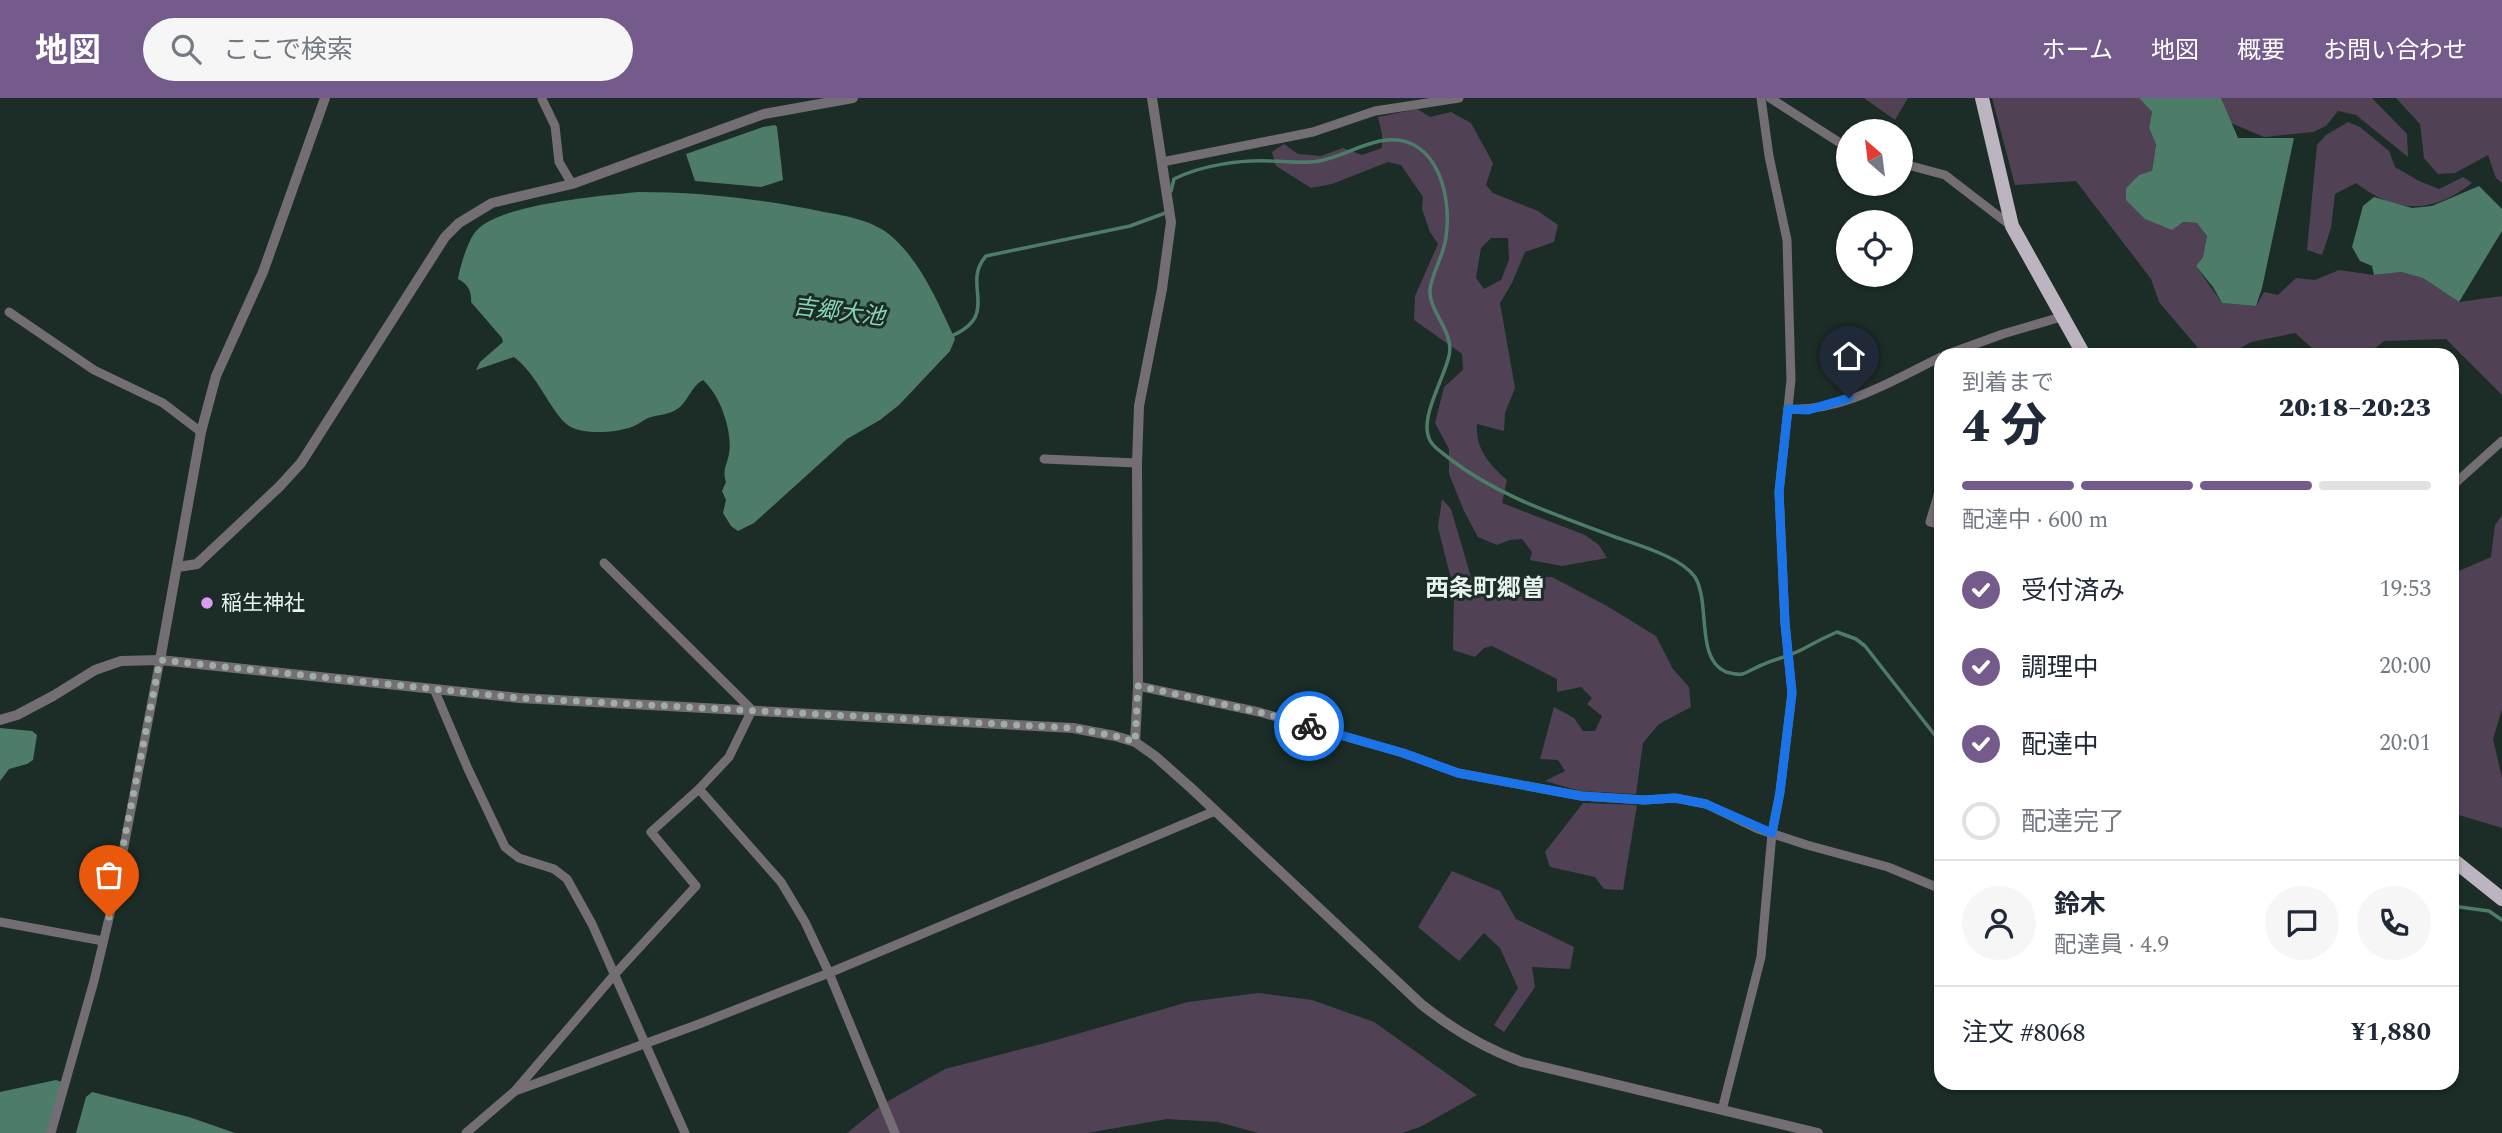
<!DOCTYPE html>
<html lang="ja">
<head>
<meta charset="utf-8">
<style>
  body { margin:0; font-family:Spectral,"Noto Sans JP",serif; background:#f6f6f7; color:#1f2937; height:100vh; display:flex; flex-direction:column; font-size:26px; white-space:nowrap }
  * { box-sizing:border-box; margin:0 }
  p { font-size:23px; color:#747a83 }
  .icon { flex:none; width:38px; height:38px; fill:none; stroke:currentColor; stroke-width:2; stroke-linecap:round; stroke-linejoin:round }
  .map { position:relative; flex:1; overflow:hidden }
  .panel { position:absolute; left:1934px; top:250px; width:525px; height:742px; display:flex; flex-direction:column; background:#fff; border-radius:21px; box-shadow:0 2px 5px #0004 }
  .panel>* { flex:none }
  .needle { width:46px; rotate:332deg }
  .fabs { position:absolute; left:1836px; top:21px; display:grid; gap:14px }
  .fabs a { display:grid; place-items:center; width:77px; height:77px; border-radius:50%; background:#fff; box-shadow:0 2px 5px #0004; font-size:35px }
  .pin { position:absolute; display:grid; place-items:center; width:60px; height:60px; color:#fff; margin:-72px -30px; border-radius:50% 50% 50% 0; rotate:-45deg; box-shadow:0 0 7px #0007 }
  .pin .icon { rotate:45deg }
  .courier { position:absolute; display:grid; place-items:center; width:70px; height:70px; margin:-35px; border:5px solid #1a73e8; border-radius:50%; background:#fff; color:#222; box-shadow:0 2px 9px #0007 }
  .headline em { font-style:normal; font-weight:800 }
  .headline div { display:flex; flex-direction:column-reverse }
  .headline { display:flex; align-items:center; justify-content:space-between; height:119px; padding:0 28px }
  h1 { font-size:46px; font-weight:800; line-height:52px }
  .bar { display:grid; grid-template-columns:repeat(4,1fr); gap:10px 7px; align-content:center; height:84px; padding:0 28px }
  .bar i { height:9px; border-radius:5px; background:#e0e1e3 }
  .bar .on { background:#745b8c }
  .bar p { grid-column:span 4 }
  .line { display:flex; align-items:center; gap:18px; padding:0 28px; border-top:2px solid #e0e1e3 }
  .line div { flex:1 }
  .round { display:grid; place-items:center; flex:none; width:74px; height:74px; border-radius:37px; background:#f6f6f7 }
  ol { padding:0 28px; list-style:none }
  li { display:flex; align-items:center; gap:21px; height:77px }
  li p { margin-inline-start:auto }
  li .icon { padding:7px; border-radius:50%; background:#745b8c; color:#fff; stroke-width:4 }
  li:last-child { color:#747a83 }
  li i { width:38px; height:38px; border:4px solid #e0e1e3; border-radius:50% }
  header { display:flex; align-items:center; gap:42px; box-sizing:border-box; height:98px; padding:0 35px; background:#745b8c; color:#fff }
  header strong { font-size:33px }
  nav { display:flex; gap:38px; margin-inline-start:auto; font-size:24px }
  .search { width:490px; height:63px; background:#f6f6f7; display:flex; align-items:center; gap:18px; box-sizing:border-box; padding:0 24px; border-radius:38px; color:#747a83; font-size:26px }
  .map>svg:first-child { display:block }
</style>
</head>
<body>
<header>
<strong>地図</strong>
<div class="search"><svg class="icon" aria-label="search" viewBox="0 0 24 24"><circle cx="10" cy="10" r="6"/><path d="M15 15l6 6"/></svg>ここで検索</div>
<nav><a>ホーム</a><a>地図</a><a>概要</a><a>お問い合わせ</a></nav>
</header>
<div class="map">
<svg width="2502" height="1035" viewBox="0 0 2502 1035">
  <rect width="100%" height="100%" fill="#1c2c26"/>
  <g fill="#504254" fill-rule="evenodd">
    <path d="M1864,0H1908L1895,22Z"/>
    <path d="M1992,0H2139L2152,14L2149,30L2156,45L2152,73L2183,124L2197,125L2207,138L2203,159L2196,168L2222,205L2256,208L2264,194L2278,197L2296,180L2315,182L2339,172L2374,177L2401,174L2423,180L2459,204L2502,198V297L2446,241L2384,243L2367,257H2320L2295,235L2251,244L2228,257H2204L2159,204L2151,181L2076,83L2015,87Z"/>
    <path d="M2221,0H2372L2407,36L2408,59L2356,17L2338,13L2326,28L2313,34L2264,39L2231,25Z"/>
    <path d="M2396,0H2502V85L2496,80L2488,57L2455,75L2438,76L2424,60L2420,26Z"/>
    <path d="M1417,11L1430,19L1451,14L1471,25L1493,65L1486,87L1493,95L1538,113L1558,127L1554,144L1525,154L1512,185L1500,205L1515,290L1505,315L1504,333L1477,326C1475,351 1490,367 1507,382L1502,405L1585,437L1599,447L1607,460L1562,468L1530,462L1532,454L1522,441L1510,442L1497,447L1478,439L1464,413L1449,376V351L1435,325L1444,289L1463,272L1462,256L1414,222L1415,198L1438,146L1430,134L1422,111L1423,99L1401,67L1388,64L1332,86L1311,90L1276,68L1272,54L1284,46L1298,56L1321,58L1343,50L1362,57L1382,50V36L1378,19ZM1491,140H1508L1509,162L1501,182L1484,191L1476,180L1481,150Z"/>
    <path d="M2348,24L2360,29L2389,53L2395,69L2419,83L2439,91L2463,79L2472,85C2432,116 2397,116 2356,85L2335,96L2331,130L2322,157L2307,152L2317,47L2326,37Z"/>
    <path d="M1442,401L1451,411L1471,479L1485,490L1502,480L1552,479L1607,508L1656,538L1673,571L1689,589L1691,609L1659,626L1643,645L1636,696L1580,693L1545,683L1565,673L1558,662L1540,661L1554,609L1574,620L1583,633H1595L1602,618L1587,606L1592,600L1581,589L1557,594V581L1492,548L1484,550L1475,559L1453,552L1454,493L1438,429Z"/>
    <path d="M2502,417V611L2493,641L2502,680V730L2452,715V476L2491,459L2495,427Z"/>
    <path d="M1583,705L1637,707L1623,792L1604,791L1595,779L1550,769L1545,754Z"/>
    <path d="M1452,773L1500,793L1516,821L1574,849L1570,871L1532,869L1535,889L1504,934L1494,927L1518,890L1500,850L1484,835L1459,863L1418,829Z"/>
    <path d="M1258,895L1312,902L1374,924L1477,997L1420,1029L1402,1035H1258L1218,1024L1167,1021L1087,1035H847L883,1006L945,971L1049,944L1188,904Z"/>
  </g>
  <g fill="#4d7c69">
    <path d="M2139,0H2221L2238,40H2294L2262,190L2256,208L2222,205L2213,189L2196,168L2203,159L2207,138L2197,125L2183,124L2172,132L2145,121L2126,102V90L2139,77L2152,73L2156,46L2149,30L2152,14Z"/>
    <path d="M775,27L777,29L783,82L761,89L695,83L686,56L763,29Z"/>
    <path d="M2479,88L2502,111V133L2459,204L2423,180L2401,174L2374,177L2372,168L2360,163L2352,149L2363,108L2374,99L2412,110L2432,108Z"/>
    <path d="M638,94C701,94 762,101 824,114C846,118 872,122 890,137C921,163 938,205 955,241L950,253L899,307L880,322L847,341L754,425L738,433L731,428L723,415L726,402L722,393L726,384C722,372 727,367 729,356C733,333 720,297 703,282C690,289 688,306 674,313C666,317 656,317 648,320C642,323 636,328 629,330C611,335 576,338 563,323C545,302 536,276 514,259L476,272L480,264L503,244L502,240L471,204C472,194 468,186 458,181C460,169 468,141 477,132C501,106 601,98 638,94Z"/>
    <path d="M0,630L32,633L37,637L33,662L27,666L9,671L0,683Z"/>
    <path d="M56,982L62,984L53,1035H0V994Z"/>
    <path d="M92,994L189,1019L235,1035H76L86,999Z"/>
  </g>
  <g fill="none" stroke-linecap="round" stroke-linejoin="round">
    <g stroke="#4d7c69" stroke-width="3.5">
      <path d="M1171,93L1174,81C1202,67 1239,62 1270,63C1288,63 1302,66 1319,63C1342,59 1364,44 1387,42C1438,38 1452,99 1446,139C1444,157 1432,175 1430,191C1428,214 1455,233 1449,258C1444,280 1422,316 1428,337C1430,348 1442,354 1450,361C1499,399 1560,418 1618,440C1633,445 1649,450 1664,457C1675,462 1688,469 1695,479C1711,506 1695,561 1726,574C1730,575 1738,577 1742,576C1749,574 1756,569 1762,567C1775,561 1790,558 1803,551C1814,545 1825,539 1837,534L1856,541L1865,548L1941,645"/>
      <path d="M949,239C1003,217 960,187 986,158L1130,128L1168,114"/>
      <path d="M2452,808L2489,813L2502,822"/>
    </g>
    <g stroke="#726e74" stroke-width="9">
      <path d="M1770,0L1848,50"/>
      <path d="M542,1L555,28L559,64L572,86"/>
      <path d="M1162,64L1313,34L1375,13L1459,0"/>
      <path d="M1900,65L1945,77L2010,127"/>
      <path d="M9,214L94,272L163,305L201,334"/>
      <path d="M1945,257L2003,236L2061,219"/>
      <path d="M1788,311C1843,314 1893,282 1941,259"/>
      <path d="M1044,361L1137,365"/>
      <path d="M1941,387L1930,424L1941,427"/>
      <path d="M2452,388L2502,343"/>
      <path d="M1138,588L1259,614L1403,655L1458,675L1581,698L1645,702L1675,700L1706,706L1758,731L1807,747L1888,769L1941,791"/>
      <path d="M434,591L468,671L505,749L519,760L554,771L567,781L592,826L685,1035"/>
      <path d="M699,691L781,784L805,824L829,875L895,1035"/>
      <path d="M0,824L103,843"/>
      <path d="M518,992L699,926L829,875L1215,713"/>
      <path d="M1722,1012L1761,859L1772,735L1780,694L1792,595L1785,525L1779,394L1791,282L1787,142L1769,58L1761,0"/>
      <path d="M51,1035L94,883L115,795L160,562"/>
      <path d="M466,1035L515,993L615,876L696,788L651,734L699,691L729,659L752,612L604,465"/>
    </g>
    <g stroke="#726e74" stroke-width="10">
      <path d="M178,469L197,466L279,389L301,365L445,139L459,125L492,105L572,86L764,16L853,0"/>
      <path d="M160,562L201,334L216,278L263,174L325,0"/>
      <path d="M0,622L17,617L53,598L95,572L121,563L160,562L519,600L1073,630L1115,638L1135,644L1155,658L1191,690L1421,906C1452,931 1484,950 1522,964L1818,1035"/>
      <path d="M1135,644L1138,588L1137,365L1139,308L1162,191L1171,124L1152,0"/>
    </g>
    <g stroke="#bdb4c1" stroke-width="14">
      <path d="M1982,0L2012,128L2084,257"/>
      <path d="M2452,761L2502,801"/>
    </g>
  </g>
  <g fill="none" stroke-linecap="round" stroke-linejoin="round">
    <path stroke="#a0ada7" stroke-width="7" stroke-dasharray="0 12.6" d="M109,819L160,562L519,600L1073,630L1115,638L1135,644L1138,588L1259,614L1309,628"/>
    <path stroke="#1a73e8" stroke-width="9" d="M1309,628L1403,655L1458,675L1581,698L1644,702L1675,700L1706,706L1772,735L1780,694L1792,595L1785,525L1779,394L1788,311L1808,312L1849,300"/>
  </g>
  <circle fill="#dd99f3" stroke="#1c2c26" stroke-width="2.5" cx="207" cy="505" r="7"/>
  <g text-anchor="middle" stroke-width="6" stroke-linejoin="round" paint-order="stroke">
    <g font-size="21" fill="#e7f2ed" stroke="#1c2c26" text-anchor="start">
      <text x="221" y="512">稲生神社</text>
    </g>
    <g font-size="23" font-style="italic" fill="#86d4b5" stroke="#1c2c26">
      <text transform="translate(839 213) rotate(7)" y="8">吉郷大池</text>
    </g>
    <g font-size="24" font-weight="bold" fill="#e7f2ed" stroke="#1c2c26">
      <text x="1485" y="498">西条町郷曽</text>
    </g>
  </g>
</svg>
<div class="fabs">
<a><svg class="needle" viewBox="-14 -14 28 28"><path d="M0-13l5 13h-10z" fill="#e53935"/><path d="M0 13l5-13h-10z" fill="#747a83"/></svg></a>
<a><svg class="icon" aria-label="locate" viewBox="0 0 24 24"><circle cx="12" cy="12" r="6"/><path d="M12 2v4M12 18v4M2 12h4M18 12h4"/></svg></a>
</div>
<div class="pin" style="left:109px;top:819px;background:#ea580c"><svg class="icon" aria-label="bag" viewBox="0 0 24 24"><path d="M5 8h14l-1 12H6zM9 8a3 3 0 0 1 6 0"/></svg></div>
<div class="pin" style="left:1849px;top:300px;background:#1f2937"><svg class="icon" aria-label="home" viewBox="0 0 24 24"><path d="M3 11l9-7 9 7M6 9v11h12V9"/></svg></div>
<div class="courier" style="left:1309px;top:628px"><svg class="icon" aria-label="bike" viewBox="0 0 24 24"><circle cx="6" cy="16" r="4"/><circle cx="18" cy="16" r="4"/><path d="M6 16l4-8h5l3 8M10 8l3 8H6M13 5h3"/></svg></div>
<section class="panel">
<div class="headline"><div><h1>4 分</h1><p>到着まで</p></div><em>20:18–20:23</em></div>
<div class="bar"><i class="on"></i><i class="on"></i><i class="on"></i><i></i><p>配達中 · 600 m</p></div>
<ol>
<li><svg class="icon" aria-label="check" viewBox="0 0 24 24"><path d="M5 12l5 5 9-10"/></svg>受付済み<p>19:53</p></li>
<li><svg class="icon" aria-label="check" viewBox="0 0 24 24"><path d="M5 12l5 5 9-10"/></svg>調理中<p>20:00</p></li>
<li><svg class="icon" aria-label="check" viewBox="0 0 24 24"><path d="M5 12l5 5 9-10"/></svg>配達中<p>20:01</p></li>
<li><i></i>配達完了</li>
</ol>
<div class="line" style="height:126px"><a class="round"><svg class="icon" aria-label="person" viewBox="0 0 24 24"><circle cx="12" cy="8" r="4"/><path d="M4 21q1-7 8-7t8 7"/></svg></a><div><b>鈴木</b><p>配達員 · 4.9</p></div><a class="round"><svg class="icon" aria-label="chat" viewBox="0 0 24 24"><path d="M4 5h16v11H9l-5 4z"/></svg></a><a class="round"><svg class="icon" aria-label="phone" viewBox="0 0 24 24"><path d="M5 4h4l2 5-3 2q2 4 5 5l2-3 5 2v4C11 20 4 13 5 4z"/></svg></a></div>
<div class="line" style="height:91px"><div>注文 #8068</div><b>¥1,880</b></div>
</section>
</div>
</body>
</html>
